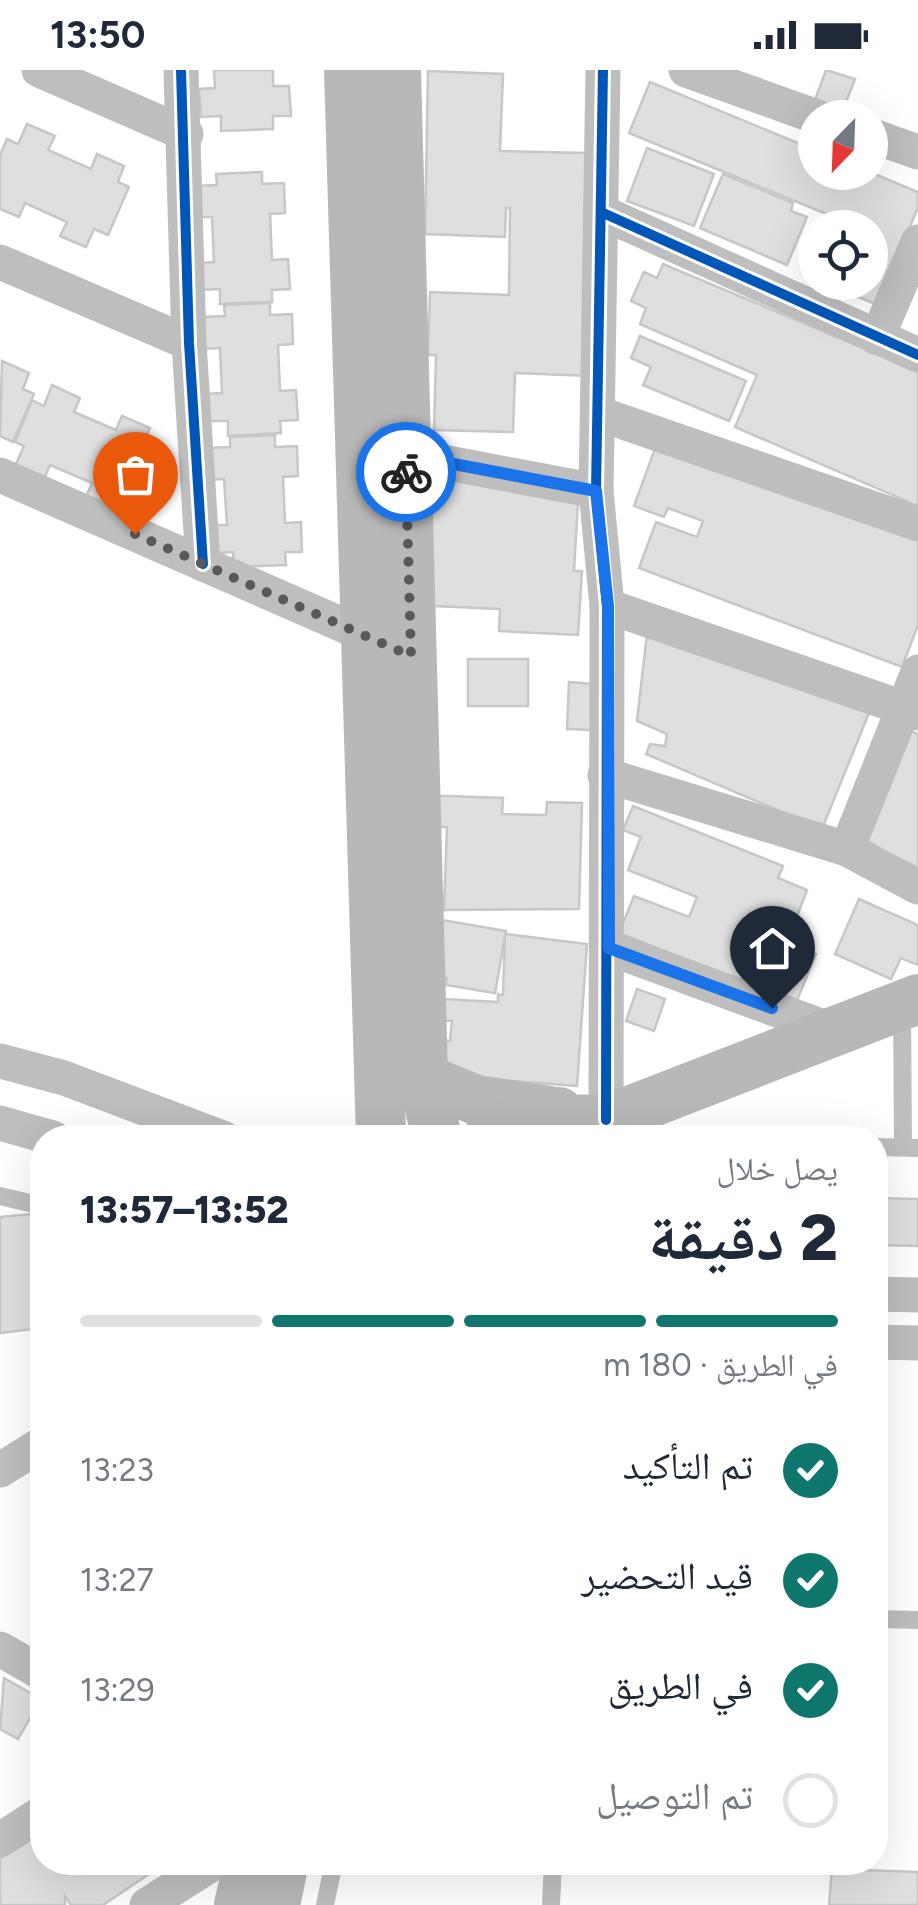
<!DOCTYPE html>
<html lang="ar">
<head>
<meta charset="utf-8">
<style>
  body { margin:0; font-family:Figtree,"Noto Naskh Arabic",sans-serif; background:#f6f6f7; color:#1f2937; direction:rtl; height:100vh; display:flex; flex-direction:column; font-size:38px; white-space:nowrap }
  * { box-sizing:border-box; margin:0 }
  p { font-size:32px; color:#747a83 }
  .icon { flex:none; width:55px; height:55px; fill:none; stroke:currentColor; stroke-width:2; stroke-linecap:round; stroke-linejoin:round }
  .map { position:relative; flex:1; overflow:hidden; direction:ltr }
  .side { position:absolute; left:30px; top:1055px; width:858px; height:750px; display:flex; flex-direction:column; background:#fff; border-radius:40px; box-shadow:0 10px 40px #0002; direction:rtl }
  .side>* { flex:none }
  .needle { width:65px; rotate:203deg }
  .fabs { position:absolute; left:798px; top:30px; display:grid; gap:20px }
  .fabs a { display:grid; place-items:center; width:90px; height:90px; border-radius:50%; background:#fff; box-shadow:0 10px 40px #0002; font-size:50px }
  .pin { position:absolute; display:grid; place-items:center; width:85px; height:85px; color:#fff; margin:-102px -42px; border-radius:50% 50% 50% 0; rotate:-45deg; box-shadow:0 0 10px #0007 }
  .pin .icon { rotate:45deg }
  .courier { position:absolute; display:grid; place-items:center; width:100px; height:100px; margin:-50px; border:8px solid #1a73e8; border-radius:50%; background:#fff; color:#222; box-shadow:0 2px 12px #0007 }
  .headline em { font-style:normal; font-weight:800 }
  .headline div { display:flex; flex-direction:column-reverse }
  .headline { display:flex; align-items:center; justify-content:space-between; height:170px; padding:0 50px }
  h1 { font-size:65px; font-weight:800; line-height:75px }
  .bar { display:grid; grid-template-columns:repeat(4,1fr); gap:15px 10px; align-content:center; height:120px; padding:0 50px }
  .bar i { height:12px; border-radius:8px; background:#e0e1e3 }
  .bar .active { background:#0f766e }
  .bar p { grid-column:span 4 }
  ol { padding:0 50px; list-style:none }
  li { display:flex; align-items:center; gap:30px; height:110px }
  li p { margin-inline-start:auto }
  li .icon { padding:10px; border-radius:50%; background:#0f766e; color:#fff; stroke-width:4 }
  li:last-child { color:#747a83 }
  li i { width:55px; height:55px; border:5px solid #e0e1e3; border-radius:50% }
  .status { display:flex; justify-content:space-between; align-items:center; height:70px; padding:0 50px; background:#fff; direction:ltr }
  .status svg { height:28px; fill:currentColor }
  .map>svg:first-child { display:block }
</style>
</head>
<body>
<div class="status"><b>13:50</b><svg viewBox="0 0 49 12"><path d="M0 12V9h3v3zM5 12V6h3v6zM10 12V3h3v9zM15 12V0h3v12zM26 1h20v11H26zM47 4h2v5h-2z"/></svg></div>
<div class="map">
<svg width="918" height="1835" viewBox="0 0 918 1835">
  <rect width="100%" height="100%" fill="#fff"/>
  <g fill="#dfdfdf" stroke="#c7c7c7" stroke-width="2.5">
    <path d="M214,0H273V16H289L291,46H273V59L221,61V46L201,47L199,19L215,18Z"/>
    <path d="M826,0L855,9L843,40L815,30Z"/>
    <path d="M428,1L503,4L500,81L586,83L590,306L515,303L513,362L434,360L436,285H428L430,222L509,225L510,138H506L505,167L425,164Z"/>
    <path d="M650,12L815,80V102H870L918,122V137L878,235L826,214L870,212V158H849L851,154L629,63Z"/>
    <path d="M27,54L55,66L48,80L91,99L97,84L124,96L118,112L129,117L108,165L94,159L86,177L60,166L67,152L25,133L19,147L0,139V85L7,69L18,74Z"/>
    <path d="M647,78L714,104L694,156L627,131Z"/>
    <path d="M262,102V114L284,113L285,143L270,144L272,190L288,189L290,219L272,220V232L220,234V219L200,220L198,193L214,192L212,147H196L195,116L217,115L216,104Z"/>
    <path d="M723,104L793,133L791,141L807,147L787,195L700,158Z"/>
    <path d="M663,194L918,301V436L735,357L757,305L640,254L646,238L631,231L644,202L657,208Z"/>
    <path d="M270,233V245L292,244L293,274L278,275L280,321L296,320L298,350L280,351L281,363L228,366V351H208L206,324L222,323L220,278L204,279L202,247L225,246L224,235Z"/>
    <path d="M640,266L746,311L729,351L643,315L651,297L631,288Z"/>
    <path d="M2,291L29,303L23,319L34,324L13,372L0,366Z"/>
    <path d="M52,315L80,328L74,342L116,360L122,346L150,358L143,374L154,379L133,427L119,421L111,439L86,427L92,413L50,395L44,409L15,396L24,376L15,372L32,330L44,336Z"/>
    <path d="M275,365V377L297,376L298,406L283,407L285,453L301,452L302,482H285L286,495L233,497V482L213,483L212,455H227L224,409L209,410L208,378L230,377V367Z"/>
    <path d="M657,373L918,470V555L902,597L639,498L656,452L697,467L703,451L668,438L664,447L634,436Z"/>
    <path d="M420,407L579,414L574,501H582L578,565L499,561L500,539L412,535Z"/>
    <path d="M648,555L871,638L822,759L646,684L650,674L665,676L667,664L637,651Z"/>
    <rect x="468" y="589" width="60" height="47"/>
    <path d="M569,612L593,614L591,660L567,659Z"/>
    <path d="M909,660L918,664V797L860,772Z"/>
    <path d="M420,725L503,728L502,744L546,745L547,732L582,733L579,839L444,840L447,757H419Z"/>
    <path d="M633,736L783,796L778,808L807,820L787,873L816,884L796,933L619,863L634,826L689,847L697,827L628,800L641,767L623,760Z"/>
    <path d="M859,829L918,855V895L901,888L891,909L835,884Z"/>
    <path d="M442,850L506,861L495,923L446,915L447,908L433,905Z"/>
    <path d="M505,864L587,874L577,1016L429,1005L432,969L450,971L452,951L425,949L426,928L498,932V924L503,925Z"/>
    <path d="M637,919L665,929L654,961L626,951Z"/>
    <path d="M875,1128L918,1129V1176L875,1175Z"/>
    <path d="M42,1143V1258L0,1263V1147Z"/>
    <path d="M4,1608L41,1629L18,1669L0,1659Z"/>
    <path d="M42,1755V1792H167L103,1835H71L65,1826V1835H0V1789Z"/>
    <path d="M832,1799L918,1802V1835H829Z"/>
  </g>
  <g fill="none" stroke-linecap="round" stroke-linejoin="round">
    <g stroke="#bebebe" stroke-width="18">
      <path d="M902,938L903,1077"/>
      <path d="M875,1077L918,1078"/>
      <path d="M0,1126L42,1136"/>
      <path d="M875,1549L918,1550"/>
      <path d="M325,1835L334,1792"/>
      <path d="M551,1835L553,1792"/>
    </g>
    <g stroke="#bebebe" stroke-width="35">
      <path d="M39,0L186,64"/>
      <path d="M181,0L189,273L203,494"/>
      <path d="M603,0L596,421L607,536L606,1050"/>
      <path d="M686,0L820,48"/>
      <path d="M870,65L918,82"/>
      <path d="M601,142L918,285"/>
      <path d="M0,192L189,273"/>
      <path d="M877,268L918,172"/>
      <path d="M600,344L918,454"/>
      <path d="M406,385L596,421"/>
      <path d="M0,405L384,573"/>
      <path d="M607,536L918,643"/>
      <path d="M605,705L847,779L918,817"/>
      <path d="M847,779L918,602"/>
      <path d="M609,878L837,962"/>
      <path d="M0,991L64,1008L223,1068"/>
      <path d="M0,1053L53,1068"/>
      <path d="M875,1224L918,1225"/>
      <path d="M875,1272L918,1273"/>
      <path d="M0,1400L42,1374"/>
      <path d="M0,1579L42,1603"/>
      <path d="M0,1770L42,1743"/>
      <path d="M147,1835L215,1792"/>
    </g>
    <g stroke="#b8b8b8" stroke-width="50">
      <path d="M349,0L381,1068"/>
      <path d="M396,0L423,1008L437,1068"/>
      <path d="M423,1008L476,1030L549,1041"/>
      <path d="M488,1068L513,1053L559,1042L563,1049L606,1050L918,929"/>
      <path d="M239,1835L249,1792"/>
      <path d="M275,1835L284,1792"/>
    </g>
    <g stroke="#fff" stroke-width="16">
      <g id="cycleway">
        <path d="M181,0L189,273L203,494"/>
        <path d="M603,0L596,421L607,536L606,1050"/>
        <path d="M601,142L918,285"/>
      </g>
    </g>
    <use href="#cycleway" stroke="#0057b8" stroke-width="10"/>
  </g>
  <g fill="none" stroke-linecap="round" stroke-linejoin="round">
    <path stroke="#595959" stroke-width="10" stroke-dasharray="0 18" d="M135,464L411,586L406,402"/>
    <path stroke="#1a73e8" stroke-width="12" d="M406,402V385L596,421L608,536L609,878L772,938"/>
  </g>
</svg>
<div class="fabs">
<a><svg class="needle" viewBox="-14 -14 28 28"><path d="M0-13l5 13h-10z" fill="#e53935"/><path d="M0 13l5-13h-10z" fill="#747a83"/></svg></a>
<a><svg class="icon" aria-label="locate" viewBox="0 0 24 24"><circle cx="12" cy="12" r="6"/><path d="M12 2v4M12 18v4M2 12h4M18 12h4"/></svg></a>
</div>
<div class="pin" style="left:135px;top:464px;background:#ea580c"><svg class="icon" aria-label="bag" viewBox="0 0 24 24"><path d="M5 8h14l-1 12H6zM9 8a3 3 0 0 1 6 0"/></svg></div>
<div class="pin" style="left:772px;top:938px;background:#1f2937"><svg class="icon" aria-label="home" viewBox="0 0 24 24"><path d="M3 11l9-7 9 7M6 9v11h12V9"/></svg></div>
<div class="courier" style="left:406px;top:402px"><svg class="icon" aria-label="bike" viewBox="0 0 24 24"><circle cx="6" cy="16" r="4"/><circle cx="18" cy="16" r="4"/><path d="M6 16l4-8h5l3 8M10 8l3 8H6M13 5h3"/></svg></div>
<section class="side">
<div class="headline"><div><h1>2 دقيقة</h1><p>يصل خلال</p></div><em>13:52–13:57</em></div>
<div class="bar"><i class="active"></i><i class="active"></i><i class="active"></i><i></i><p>في الطريق · 180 m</p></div>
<ol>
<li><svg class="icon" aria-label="check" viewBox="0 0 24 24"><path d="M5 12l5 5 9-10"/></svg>تم التأكيد<p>13:23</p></li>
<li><svg class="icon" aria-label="check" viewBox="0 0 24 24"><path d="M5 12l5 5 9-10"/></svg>قيد التحضير<p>13:27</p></li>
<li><svg class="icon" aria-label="check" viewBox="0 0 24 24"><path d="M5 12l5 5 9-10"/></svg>في الطريق<p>13:29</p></li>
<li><i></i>تم التوصيل</li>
</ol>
</section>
</div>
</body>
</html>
